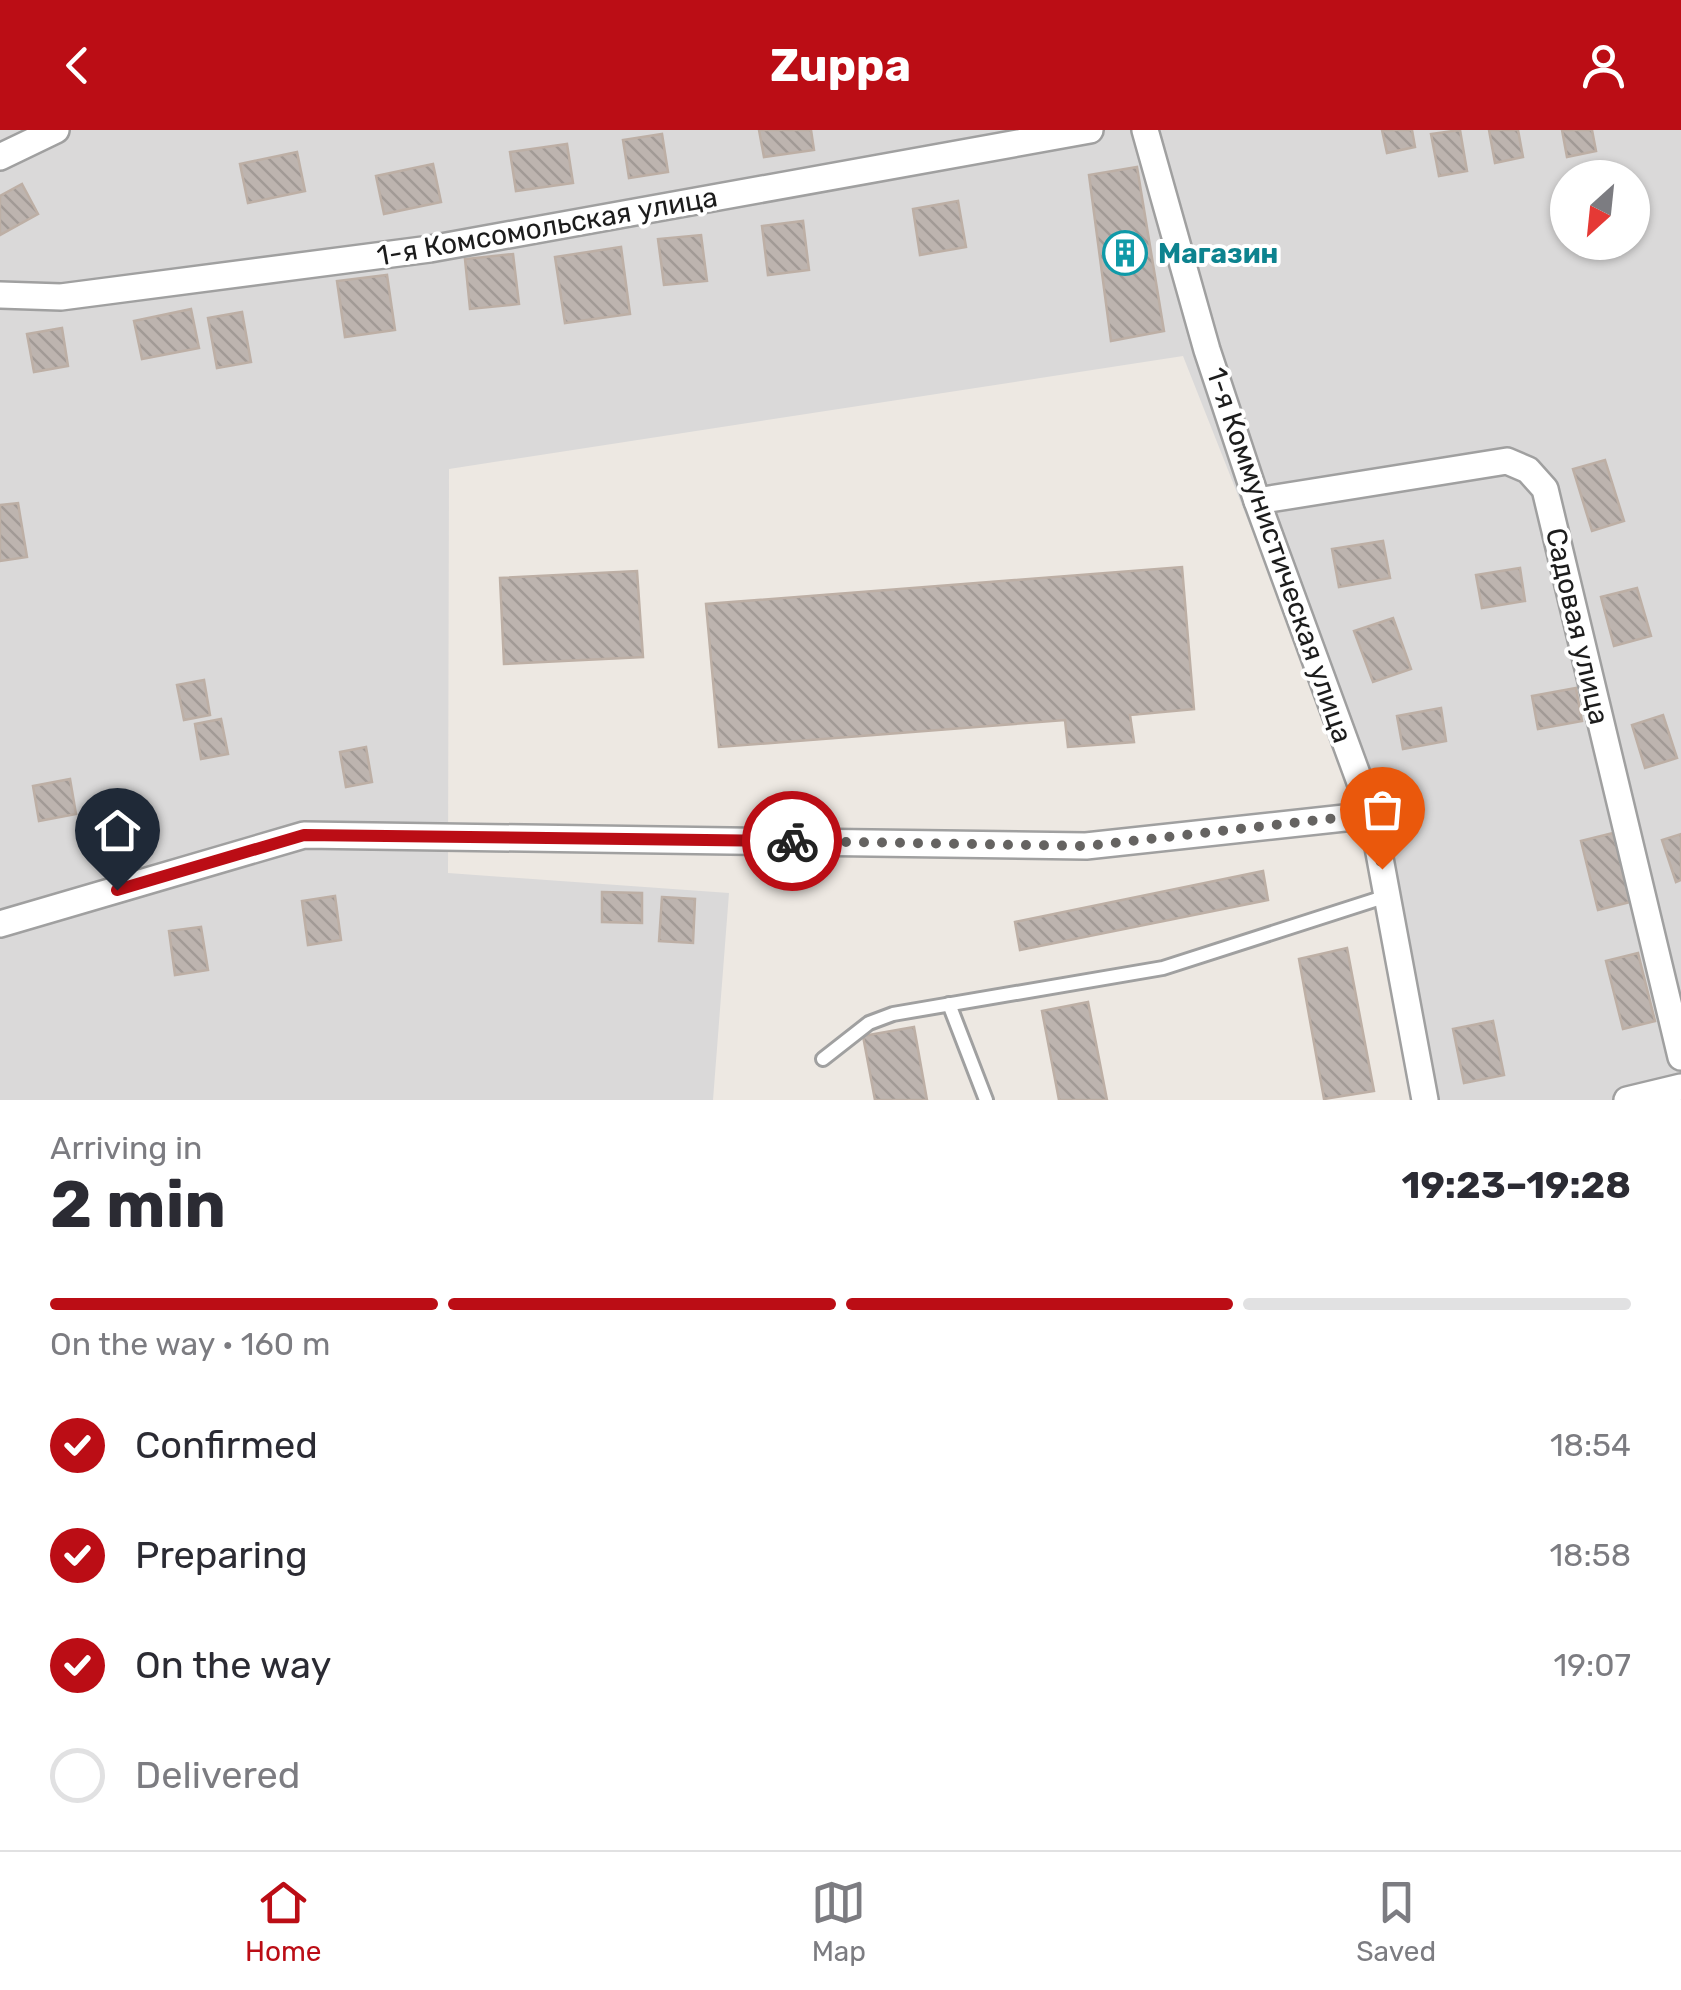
<!DOCTYPE html>
<html lang="en">
<head>
<meta charset="utf-8">
<style>
  body { margin:0; font-family:Rubik,sans-serif; background:#f7f7f7; color:#2b2b33; height:100vh; display:flex; flex-direction:column; font-size:38px; white-space:nowrap }
  * { box-sizing:border-box; margin:0 }
  p { font-size:32px; color:#7c7c81 }
  .icon { flex:none; width:55px; height:55px; fill:none; stroke:currentColor; stroke-width:2; stroke-linecap:round; stroke-linejoin:round }
  .map { position:relative; height:970px; overflow:hidden }
  .details { display:flex; flex-direction:column; background:#fff; flex:1 }
  .details>* { flex:none }
  .needle { width:65px; rotate:207deg }
  .controls { position:absolute; left:1550px; top:30px; display:grid; gap:20px }
  .controls a { display:grid; place-items:center; width:100px; height:100px; border-radius:50%; background:#fff; box-shadow:0 2px 8px #0004; font-size:50px }
  .pin { position:absolute; display:grid; place-items:center; width:85px; height:85px; color:#fff; margin:-102px -42px; border-radius:50% 50% 50% 0; rotate:-45deg; box-shadow:0 0 10px #0007 }
  .pin .icon { rotate:45deg }
  .courier { position:absolute; display:grid; place-items:center; width:100px; height:100px; margin:-50px; border:8px solid #bb0d15; border-radius:50%; background:#fff; color:#222; box-shadow:0 2px 12px #0007 }
  .headline em { font-style:normal; font-weight:700 }
  .headline div { display:flex; flex-direction:column-reverse }
  .headline { display:flex; align-items:center; justify-content:space-between; height:170px; padding:0 50px }
  h1 { font-size:65px; font-weight:700; line-height:75px }
  .bar { display:grid; grid-template-columns:repeat(4,1fr); gap:15px 10px; align-content:center; height:120px; padding:0 50px }
  .bar i { height:12px; border-radius:8px; background:#e1e1e2 }
  .bar .on { background:#bb0d15 }
  .bar p { grid-column:span 4 }
  ol { padding:0 50px; list-style:none }
  li { display:flex; align-items:center; gap:30px; height:110px }
  li p { margin-inline-start:auto }
  li .icon { padding:10px; border-radius:50%; background:#bb0d15; color:#fff; stroke-width:4 }
  li:last-child { color:#7c7c81 }
  li i { width:55px; height:55px; border:5px solid #e1e1e2; border-radius:50% }
  header { display:flex; justify-content:space-between; align-items:center; height:130px; padding:0 50px; background:#bb0d15; color:#fff; font-size:45px; font-weight:700 }
  .menu { display:flex; justify-content:space-around; align-items:center; height:140px; border-top:2px solid #e1e1e2; background:#fff; font-size:28px; color:#7c7c81 }
  .menu a { display:grid; justify-items:center; gap:5px }
  .menu .on { color:#bb0d15 }
  .map>svg:first-child { display:block }
</style>
</head>
<body>
<header><svg class="icon" aria-label="back" viewBox="0 0 24 24"><path d="M15 5l-7 7 7 7"/></svg>Zuppa<svg class="icon" aria-label="person" viewBox="0 0 24 24"><circle cx="12" cy="8" r="4"/><path d="M4 21q1-7 8-7t8 7"/></svg></header>
<div class="map">
<svg width="1681" height="970" viewBox="0 0 1681 970">
  <defs>
    <pattern id="building-back-hatch" width="6" height="6" patternUnits="userSpaceOnUse" patternTransform="scale(2.5)"><rect width="6" height="6" fill="#bdb4af"/><path d="M-1 5l2 2M0 0l6 6M5-1l2 2" fill="none" stroke="#a29a96"/></pattern>
  </defs>
  <rect width="100%" height="100%" fill="#ede8e2"/>
  <path fill="#dad9d9" fill-rule="evenodd" d="M0,0H1681V970H1429L1373,707L1183,226L449,339L448,743L729,763L713,970H0ZM1568,48H1632V112H1568Z"/>
  <g fill="url(#building-back-hatch)" stroke="#bdafa5" stroke-width="2.5">
    <path d="M759,0H811L814,20L764,27Z"/>
    <path d="M1382,0H1412L1415,17L1387,23Z"/>
    <path d="M1460,0L1467,41L1439,46L1431,4Z"/>
    <path d="M1489,0H1518L1523,27L1495,33Z"/>
    <path d="M1562,0H1592L1596,21L1567,27Z"/>
    <path d="M662,4L668,42L629,48L623,10Z"/>
    <path d="M567,14L573,53L516,61L510,22Z"/>
    <path d="M297,22L305,61L248,73L240,34Z"/>
    <path d="M433,34L441,72L384,84L376,46Z"/>
    <path d="M1137,37L1164,201L1111,211L1089,45Z"/>
    <path d="M22,54L38,84L0,105V66Z"/>
    <path d="M958,71L966,117L920,125L913,79Z"/>
    <path d="M803,91L809,140L768,145L762,96Z"/>
    <path d="M701,105L707,151L664,155L658,109Z"/>
    <path d="M621,117L630,184L565,193L555,127Z"/>
    <path d="M513,124L519,174L470,179L465,129Z"/>
    <path d="M387,145L395,200L345,207L337,151Z"/>
    <path d="M191,179L199,218L142,229L134,191Z"/>
    <path d="M242,182L251,232L217,238L208,188Z"/>
    <path d="M62,198L68,236L34,242L27,204Z"/>
    <path d="M1605,330L1624,391L1592,401L1573,339Z"/>
    <path d="M18,373L27,427L0,431V375Z"/>
    <path d="M1383,411L1390,448L1339,457L1332,419Z"/>
    <path d="M1182,437L1194,579L1130,585L1134,612L1068,617L1065,590L719,617L706,474Z"/>
    <path d="M1520,438L1525,471L1482,478L1476,445Z"/>
    <path d="M637,441L643,527L504,534L500,448Z"/>
    <path d="M1637,458L1651,506L1614,516L1601,467Z"/>
    <path d="M1393,488L1411,539L1373,552L1354,501Z"/>
    <path d="M204,550L210,585L184,590L177,555Z"/>
    <path d="M1576,558L1582,591L1538,599L1532,566Z"/>
    <path d="M1441,578L1446,611L1403,619L1397,586Z"/>
    <path d="M1663,585L1677,628L1645,638L1632,595Z"/>
    <path d="M221,589L228,624L201,629L195,594Z"/>
    <path d="M366,617L372,652L346,657L340,622Z"/>
    <path d="M70,649L76,684L39,691L33,656Z"/>
    <path d="M1613,703L1630,772L1598,780L1581,711Z"/>
    <path d="M1681,704V750L1676,752L1662,710Z"/>
    <path d="M1263,741L1268,770L1020,820L1015,792Z"/>
    <path d="M602,762L642,763V793L602,792Z"/>
    <path d="M335,766L341,810L308,815L302,771Z"/>
    <path d="M662,767L695,769L693,813L659,811Z"/>
    <path d="M201,797L208,840L175,845L169,801Z"/>
    <path d="M1347,818L1374,961L1324,969L1299,829Z"/>
    <path d="M1638,823L1655,891L1623,899L1606,831Z"/>
    <path d="M1088,872L1107,970H1059L1042,881Z"/>
    <path d="M1493,891L1504,945L1464,953L1453,899Z"/>
    <path d="M914,897L927,970H875L863,906Z"/>
  </g>
  <g fill="none" stroke-linecap="round" stroke-linejoin="round">
    <g stroke="#a0a0a0" stroke-width="18">
      <g id="lane">
        <path d="M949,874L986,970"/>
        <path d="M823,929L869,893L893,884L1163,838L1387,766"/>
      </g>
    </g>
    <g stroke="#a0a0a0" stroke-width="30">
      <g id="street">
        <path d="M1145,0L1207,220L1257,371L1372,685L1425,970"/>
        <path d="M0,27L56,0"/>
        <path d="M0,165L61,167L430,119L1090,0"/>
        <path d="M1257,371L1507,331L1528,340L1545,359L1681,927"/>
        <path d="M0,794L304,705L1086,716L1372,685"/>
        <path d="M1627,970L1681,957"/>
      </g>
    </g>
    <use href="#lane" stroke="#fff" stroke-width="12"/>
    <use href="#street" stroke="#fff" stroke-width="25"/>
  </g>
  <g fill="none" stroke-linecap="round" stroke-linejoin="round">
    <path stroke="#656361" stroke-width="10" stroke-dasharray="0 18" d="M792,711L1086,716L1372,684L1382,739"/>
    <path stroke="#bb0d15" stroke-width="12" d="M117,760L304,705L792,711"/>
  </g>
  <defs>
    <g id="building-ring" transform="scale(2.25)"><circle r="9.5" fill="#fff" stroke="#0f9aa8" stroke-width="1.5"/><path d="M-4-6H4V6H1V3H-1V6H-4ZM-2.5-4.3h1.7v1.8h-1.7ZM.8-4.3h1.7v1.8H.8ZM-2.5-1h1.7V.8h-1.7ZM.8-1h1.7V.8H.8Z" fill="#0f9aa8"/></g>
  </defs>
  <g fill-rule="evenodd">
    <use href="#building-ring" x="1125" y="123"/>
  </g>
  <g text-anchor="middle" stroke-width="8" stroke-linejoin="round" paint-order="stroke">
    <g font-size="28" fill="#1c1c1c" stroke="#fff">
      <text transform="translate(547 96) rotate(-10)" y="10">1-я Комсомольская улица</text>
      <text transform="translate(1280 425) rotate(71)" y="10">1-я Коммунистическая улица</text>
      <text transform="translate(1578 496) rotate(77)" y="10">Садовая улица</text>
    </g>
    <g font-size="28" font-weight="bold" fill="#0d838f" stroke="#fff" text-anchor="start">
      <text x="1158" y="133">Магазин</text>
    </g>
  </g>
</svg>
<div class="controls">
<a><svg class="needle" viewBox="-14 -14 28 28"><path d="M0-13l5 13h-10z" fill="#e53935"/><path d="M0 13l5-13h-10z" fill="#7c7c81"/></svg></a>
</div>
<div class="pin" style="left:1382px;top:739px;background:#ea580c"><svg class="icon" aria-label="bag" viewBox="0 0 24 24"><path d="M5 8h14l-1 12H6zM9 8a3 3 0 0 1 6 0"/></svg></div>
<div class="pin" style="left:117px;top:760px;background:#1f2937"><svg class="icon" aria-label="home" viewBox="0 0 24 24"><path d="M3 11l9-7 9 7M6 9v11h12V9"/></svg></div>
<div class="courier" style="left:792px;top:711px"><svg class="icon" aria-label="bike" viewBox="0 0 24 24"><circle cx="6" cy="16" r="4"/><circle cx="18" cy="16" r="4"/><path d="M6 16l4-8h5l3 8M10 8l3 8H6M13 5h3"/></svg></div>
</div>
<section class="details">
<div class="headline"><div><h1>2 min</h1><p>Arriving in</p></div><em>19:23–19:28</em></div>
<div class="bar"><i class="on"></i><i class="on"></i><i class="on"></i><i></i><p>On the way · 160 m</p></div>
<ol>
<li><svg class="icon" aria-label="check" viewBox="0 0 24 24"><path d="M5 12l5 5 9-10"/></svg>Confirmed<p>18:54</p></li>
<li><svg class="icon" aria-label="check" viewBox="0 0 24 24"><path d="M5 12l5 5 9-10"/></svg>Preparing<p>18:58</p></li>
<li><svg class="icon" aria-label="check" viewBox="0 0 24 24"><path d="M5 12l5 5 9-10"/></svg>On the way<p>19:07</p></li>
<li><i></i>Delivered</li>
</ol>
</section>
<nav class="menu">
<a class="on"><svg class="icon" aria-label="home" viewBox="0 0 24 24"><path d="M3 11l9-7 9 7M6 9v11h12V9"/></svg>Home</a>
<a><svg class="icon" aria-label="map" viewBox="0 0 24 24"><path d="M3 6l6-2 6 2 6-2v14l-6 2-6-2-6 2zM9 4v14M15 6v14"/></svg>Map</a>
<a><svg class="icon" aria-label="saved" viewBox="0 0 24 24"><path d="M7 4h10v16l-5-4-5 4z"/></svg>Saved</a>
</nav>
</body>
</html>
